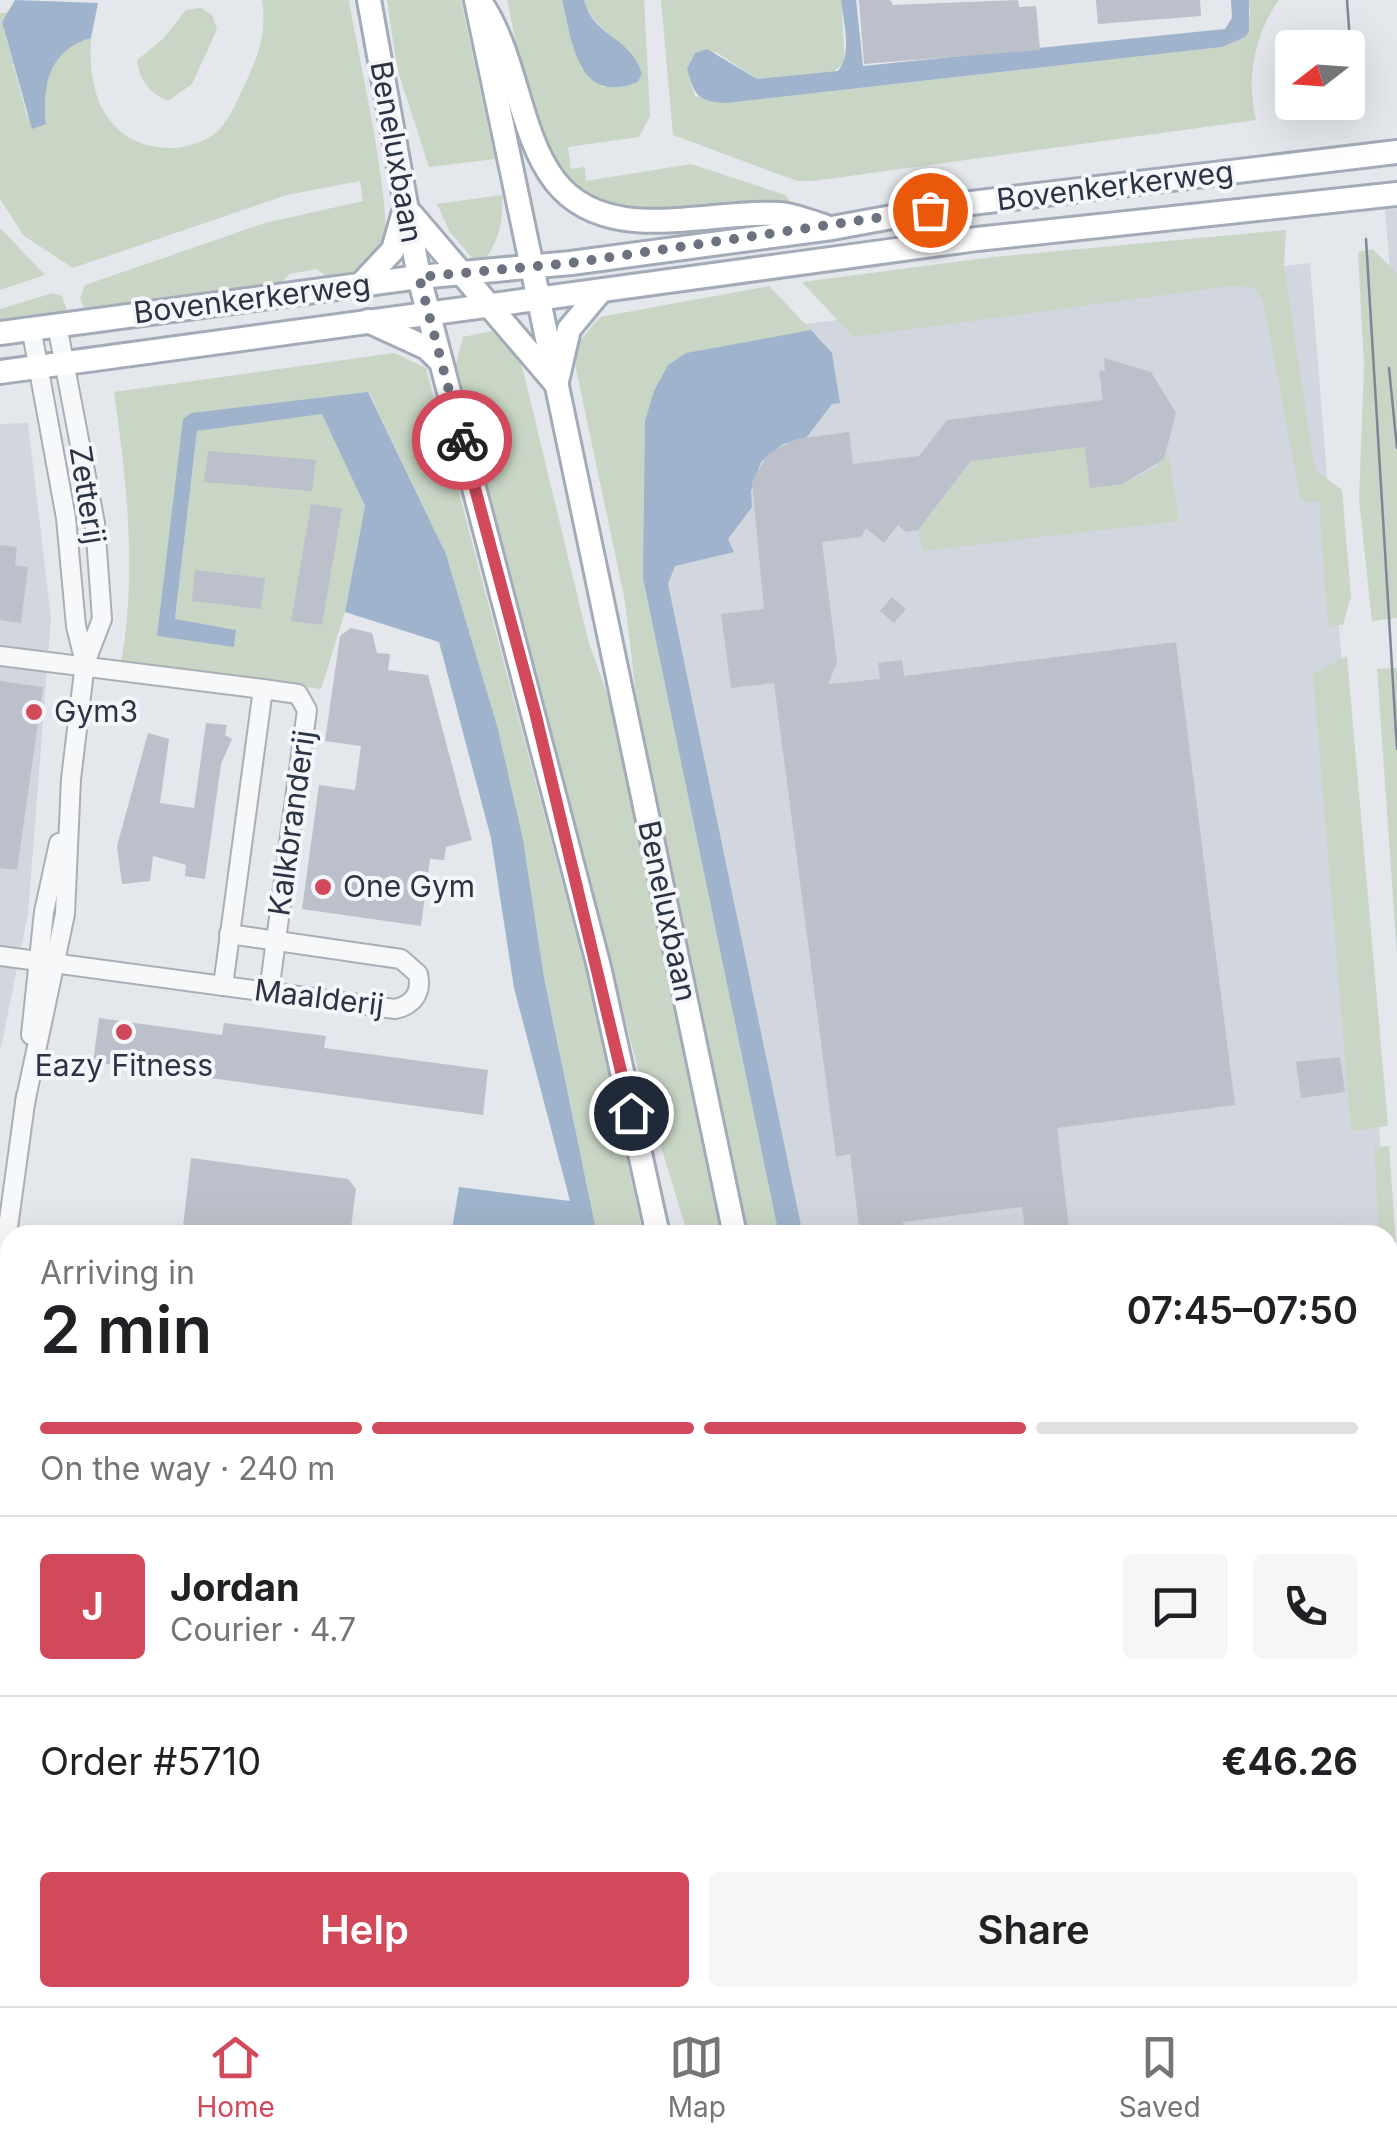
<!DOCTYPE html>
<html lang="en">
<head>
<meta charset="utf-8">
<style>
  body { margin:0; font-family:Inter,sans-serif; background:#f6f6f6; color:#202124; height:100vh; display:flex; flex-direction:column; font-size:38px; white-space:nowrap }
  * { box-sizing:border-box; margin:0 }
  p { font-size:32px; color:#757577 }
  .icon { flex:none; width:55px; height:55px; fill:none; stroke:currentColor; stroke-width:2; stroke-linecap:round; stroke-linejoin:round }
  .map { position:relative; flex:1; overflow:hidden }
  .panel { position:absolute; left:0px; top:1225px; width:1398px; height:782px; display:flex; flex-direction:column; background:#fff; border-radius:30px 30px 0 0; box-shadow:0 10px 40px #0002 }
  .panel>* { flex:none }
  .needle { width:65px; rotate:253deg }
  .buttons { position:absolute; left:1275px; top:30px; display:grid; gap:20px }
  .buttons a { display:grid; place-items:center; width:90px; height:90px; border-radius:10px; background:#fff; box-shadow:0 10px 40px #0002; font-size:50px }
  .pin { position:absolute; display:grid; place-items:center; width:85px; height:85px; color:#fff; margin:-42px; border:5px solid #fff; border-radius:50%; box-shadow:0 2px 10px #0007 }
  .courier { position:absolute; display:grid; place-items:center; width:100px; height:100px; margin:-50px; border:8px solid #d1495b; border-radius:50%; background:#fff; color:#222; box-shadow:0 2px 12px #0007 }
  .headline em { font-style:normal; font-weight:600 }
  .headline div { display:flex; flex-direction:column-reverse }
  .headline { display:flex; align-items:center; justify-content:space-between; height:170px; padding:0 40px }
  h1 { font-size:65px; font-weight:600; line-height:75px }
  .bar { display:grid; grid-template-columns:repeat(4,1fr); gap:15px 10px; align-content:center; height:120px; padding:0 40px }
  .bar i { height:12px; border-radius:8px; background:#e0e0e0 }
  .bar .current { background:#d1495b }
  .bar p { grid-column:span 4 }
  .line { display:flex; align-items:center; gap:25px; padding:0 40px; border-top:2px solid #e0e0e0 }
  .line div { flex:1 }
  .round { display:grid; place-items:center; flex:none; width:105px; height:105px; border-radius:10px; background:#f6f6f6 }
  .primary-button { display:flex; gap:20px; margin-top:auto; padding:20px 40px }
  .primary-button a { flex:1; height:115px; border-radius:10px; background:#d1495b; color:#fff; font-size:40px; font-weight:600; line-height:115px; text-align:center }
  .primary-button a+a { background:#f6f6f6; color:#202124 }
  .tabs { display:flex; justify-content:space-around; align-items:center; height:140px; border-top:2px solid #e0e0e0; background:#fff; font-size:28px; color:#757577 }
  .tabs a { display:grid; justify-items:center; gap:5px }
  .tabs .current { color:#d1495b }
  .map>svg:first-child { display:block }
</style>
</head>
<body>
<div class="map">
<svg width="1397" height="2006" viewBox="0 0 1397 2006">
  <rect width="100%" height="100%" fill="#e4e7ec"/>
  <g fill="#d2d6de">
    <path d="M1397,209V354L1385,210Z"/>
    <path d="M1310,263L1397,1354L1388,1517V1235H764L575,352Z"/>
    <path d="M28,423L51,618L28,914L0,1052V424Z"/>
  </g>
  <g fill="#c9d6c5">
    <path d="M262,0H349C355,41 398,225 382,250C368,271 353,275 331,280L317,269L289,274L279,286L85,310L80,298L85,285L265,223L363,201L360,181L287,195L73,268L24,236L0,199V13L8,12L2,22L27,116L46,124C42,84 49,50 91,38C87,93 106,146 169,148C184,149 208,141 219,130C231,116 238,99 246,82C259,53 267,32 262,0Z"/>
    <path d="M387,0H461L495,159L429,167L397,68Z"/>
    <path d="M507,0H562L581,68L603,87L638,82L642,73C631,41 594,34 584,0H644L650,116L639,137L568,147L571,169L585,167L586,181L691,164L785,195L794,206C759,207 641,217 616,208C532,179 524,75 507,0Z"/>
    <path d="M661,0H841L845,63L829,75L757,79L716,52L687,69L695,96L727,103L1222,47L1250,17L1249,0H1279C1254,35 1246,79 1256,120L814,181H797L673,135Z"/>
    <path d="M201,8L212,15L217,29L192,84L168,101C150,94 139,79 137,60L163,39L186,10Z"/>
    <path d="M502,195C503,222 500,237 485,260H474L450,232L437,204Z"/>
    <path d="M0,228L45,275L0,290Z"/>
    <path d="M1286,230L1284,265L1313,459L1318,472L1342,490L1351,596L1343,625H1328L1319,502L1301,501L1263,301L1254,288L1230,286L853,337L802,282L993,257Z"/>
    <path d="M1372,249L1397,273V618L1372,621L1359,500L1364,366L1358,252Z"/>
    <path d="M769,286L811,330L686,353L643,578L779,1235H749L640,730L625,601L572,350L600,317Z"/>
    <path d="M53,293L62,296L68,313L0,321V309Z"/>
    <path d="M492,331L515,352L523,370L588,640L612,708L724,1235H688L642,1085L455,367L463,337Z"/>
    <path d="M394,353L426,368L591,992L643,1235H597L544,976L523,839L498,729L446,554L369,393L191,413L157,636L234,646L235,630L175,620L197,431L322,413L365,506L345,612L321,689L121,664C137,571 127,484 114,392Z"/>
    <path d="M1098,444L1091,486C1122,482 1150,480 1168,452L1179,521L923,551L918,530L973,460Z"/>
    <path d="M1347,656L1388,1126L1351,1131L1313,673Z"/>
    <path d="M1397,668V955L1377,669Z"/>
    <path d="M1389,1146L1397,1258V1565L1388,1563V1235H1379L1374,1147Z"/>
    <path d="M10,1464V1998H534L532,2006H0V1528Z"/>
    <path d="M1388,1631L1397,1632V1696L1388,1695V1672L1395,1673L1396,1656L1388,1653Z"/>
    <path d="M1388,1920L1397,1921L1396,2006H1346L1347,1998H1388Z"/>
    <path d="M541,1998H681L680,2006H540Z"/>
    <path d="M704,1998H959L957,2006H703Z"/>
  </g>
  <g fill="#9fb4cc">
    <path d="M15,0L98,3L91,38C49,50 42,85 46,124L32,129L2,22Z"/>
    <path d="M562,0H584C595,39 628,34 642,73L638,82C577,106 573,43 562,0Z"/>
    <path d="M841,0H856L863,66L1225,29L1232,18L1231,0H1249V31L1245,37L1222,47L727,103C698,102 695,96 687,69L695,53L707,49L757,79L838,71C853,53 843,22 841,0Z"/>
    <path d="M811,330L832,353L840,403L832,404L806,438L783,444L761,462L751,491L752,507L728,539L734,552L675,566L668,584L803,1235H779L643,578L645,421L654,391L668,365L686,353Z"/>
    <path d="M368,392L446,554L498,729L523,839L544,977L597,1235H451L459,1187L570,1201L514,988L491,838L439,642L345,612L365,506L322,414L197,431L175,619L236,630L234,647L157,636L183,419L191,413Z"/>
  </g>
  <g fill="#bbc0ca">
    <path d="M859,0H890L893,5L1018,0L1019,7L1036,6L1040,50L864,64Z"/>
    <path d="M1096,0H1200L1201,16L1098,24Z"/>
    <path d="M1104,358L1151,372L1176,413L1164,459L1122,484L1090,488L1085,447L971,461L918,530L906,532L898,525L884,543L866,528L861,537L822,542L837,663L828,684L880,679L878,663L902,660L904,676L1176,642L1235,1105L1057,1128L1070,1235H1026L1022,1207L903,1222L905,1235H860L850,1154L836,1157L774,683L731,688L721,614L764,609L752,482L768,454L796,439L849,432L853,464L919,456L947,420L1103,400L1099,371L1105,370Z"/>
    <path d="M208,451L316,460L312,491L204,482Z"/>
    <path d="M311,504L342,508L322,625L291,621Z"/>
    <path d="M0,545L17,547L15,565L28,567L21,623L0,620Z"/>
    <path d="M195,570L265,578L261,609L192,601Z"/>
    <path d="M892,597L906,609L894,623L880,611Z"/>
    <path d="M351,628L372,633L377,653L390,654L388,670L428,675L472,840L446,847L444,860L430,859L421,926L302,909L319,785L355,790L361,746L325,741L340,636Z"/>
    <path d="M0,681L43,687L17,870L0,868Z"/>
    <path d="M206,723L227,725L225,735L232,739L221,764L205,879L185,876L186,865L153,856L150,881L122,884L117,846L148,733L169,739L160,803L194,808Z"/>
    <path d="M99,1018L222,1035L224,1023L326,1036L324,1048L488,1070L483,1115L93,1062Z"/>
    <path d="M1340,1057L1345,1092L1301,1098L1296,1062Z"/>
    <path d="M191,1158L348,1179L356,1189L350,1235H182Z"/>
  </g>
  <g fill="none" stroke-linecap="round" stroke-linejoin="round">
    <g stroke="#a9aeb7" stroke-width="22">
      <g id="minor">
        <path d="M31,327L66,518L76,626L85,663"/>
        <path d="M0,656L263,689L223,986"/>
        <path d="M263,689L298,694L307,710L269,992"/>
        <path d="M0,956L395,1009C414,1005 422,992 418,974L401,959L229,934"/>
        <path d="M31,1035L44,912L59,843"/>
        <path d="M25,1103L65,914L71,779L85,663L102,619L95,523L57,325"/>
        <path d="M0,1286L26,1096"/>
        <path d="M1388,1623L1397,1625"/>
        <path d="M1388,1724L1397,1726"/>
        <path d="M1388,1907L1397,1908"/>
        <path d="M1028,2006L1030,1998"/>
        <path d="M1337,2006L1338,1998"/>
      </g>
    </g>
    <g stroke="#a3abb8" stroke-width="28">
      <g id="major">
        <path d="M369,0L419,277L599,967L658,1235"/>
        <path d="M476,0L735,1235"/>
        <path d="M483,6C517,59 519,134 555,181C607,248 710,209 780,214C794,215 810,222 824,226"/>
        <path d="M411,214L557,385"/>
        <path d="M362,283L393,250L403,215"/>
        <path d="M368,321L427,348L440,361"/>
        <path d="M0,333L419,277L571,263L832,228L963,204L1397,152"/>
        <path d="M0,372L977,239L1397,194"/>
        <path d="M558,377L569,329L599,293"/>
        <path d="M807,1998L808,2006"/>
        <path d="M857,1998V2006"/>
      </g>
    </g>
    <use href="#minor" stroke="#f7f8fa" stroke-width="18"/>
    <use href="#major" stroke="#fff" stroke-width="22"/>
    <g stroke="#7d8696" stroke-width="2.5">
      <path d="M1347,0L1353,85"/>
      <path d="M1366,239L1397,749"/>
      <path d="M1389,368L1397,448"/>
    </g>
  </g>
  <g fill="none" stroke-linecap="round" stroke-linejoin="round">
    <path stroke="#6c737f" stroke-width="10" stroke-dasharray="0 18" d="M462,440L419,277L571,263L930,210"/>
    <path stroke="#d1495b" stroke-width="12" d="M462,440L535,712L631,1113"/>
  </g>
  <g fill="#d1495b" stroke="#f4f6f9" stroke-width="4">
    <circle cx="34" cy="712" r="10"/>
    <circle cx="323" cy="887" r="10"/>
    <circle cx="124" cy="1032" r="10"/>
  </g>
  <g text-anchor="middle" stroke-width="8" stroke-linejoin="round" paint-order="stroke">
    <g font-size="30" fill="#2b3445" stroke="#f4f6f9">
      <text transform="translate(396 152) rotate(80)" y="10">Beneluxbaan</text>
      <text transform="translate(1115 186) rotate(-7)" y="10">Bovenkerkerweg</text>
      <text transform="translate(252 299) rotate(-7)" y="10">Bovenkerkerweg</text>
      <text transform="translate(87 495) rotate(81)" y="10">Zetterij</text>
      <text transform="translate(292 823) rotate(-82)" y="10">Kalkbranderij</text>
      <text transform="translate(667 911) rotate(78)" y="10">Beneluxbaan</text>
      <text transform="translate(319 998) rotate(7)" y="10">Maalderij</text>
    </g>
    <g font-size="30" fill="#2b3445" stroke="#f4f6f9" text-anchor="start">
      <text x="54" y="722">Gym3</text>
      <text x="343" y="897">One Gym</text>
      <text x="124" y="1076" text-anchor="middle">Eazy Fitness</text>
    </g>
  </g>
</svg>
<div class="buttons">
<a><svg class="needle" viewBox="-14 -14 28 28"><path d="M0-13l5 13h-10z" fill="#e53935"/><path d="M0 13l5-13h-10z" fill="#757577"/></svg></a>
</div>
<div class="pin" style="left:930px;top:210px;background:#ea580c"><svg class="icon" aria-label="bag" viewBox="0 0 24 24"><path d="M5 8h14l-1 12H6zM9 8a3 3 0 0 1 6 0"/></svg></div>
<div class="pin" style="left:631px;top:1113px;background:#1f2937"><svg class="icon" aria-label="home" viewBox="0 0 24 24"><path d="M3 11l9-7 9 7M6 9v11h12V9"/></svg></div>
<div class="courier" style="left:462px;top:440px"><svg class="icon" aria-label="bike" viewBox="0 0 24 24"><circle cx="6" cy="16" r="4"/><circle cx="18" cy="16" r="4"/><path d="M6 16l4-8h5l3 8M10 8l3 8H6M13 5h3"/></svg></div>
<section class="panel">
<div class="headline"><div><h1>2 min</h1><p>Arriving in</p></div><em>07:45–07:50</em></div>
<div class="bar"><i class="current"></i><i class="current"></i><i class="current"></i><i></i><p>On the way · 240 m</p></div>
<div class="line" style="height:180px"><b class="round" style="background:#d1495b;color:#fff">J</b><div><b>Jordan</b><p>Courier · 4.7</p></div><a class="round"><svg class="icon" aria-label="chat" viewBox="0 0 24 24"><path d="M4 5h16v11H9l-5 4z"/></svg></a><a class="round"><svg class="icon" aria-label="phone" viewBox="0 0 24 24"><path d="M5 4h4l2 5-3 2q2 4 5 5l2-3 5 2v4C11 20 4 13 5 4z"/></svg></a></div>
<div class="line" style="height:130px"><div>Order #5710</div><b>€46.26</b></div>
<div class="primary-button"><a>Help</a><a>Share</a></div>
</section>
</div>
<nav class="tabs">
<a class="current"><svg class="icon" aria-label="home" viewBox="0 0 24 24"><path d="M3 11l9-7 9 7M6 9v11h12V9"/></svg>Home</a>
<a><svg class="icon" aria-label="map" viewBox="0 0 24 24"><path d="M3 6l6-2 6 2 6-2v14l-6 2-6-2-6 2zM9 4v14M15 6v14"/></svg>Map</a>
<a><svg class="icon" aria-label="saved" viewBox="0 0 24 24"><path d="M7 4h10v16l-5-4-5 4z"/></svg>Saved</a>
</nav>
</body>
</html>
